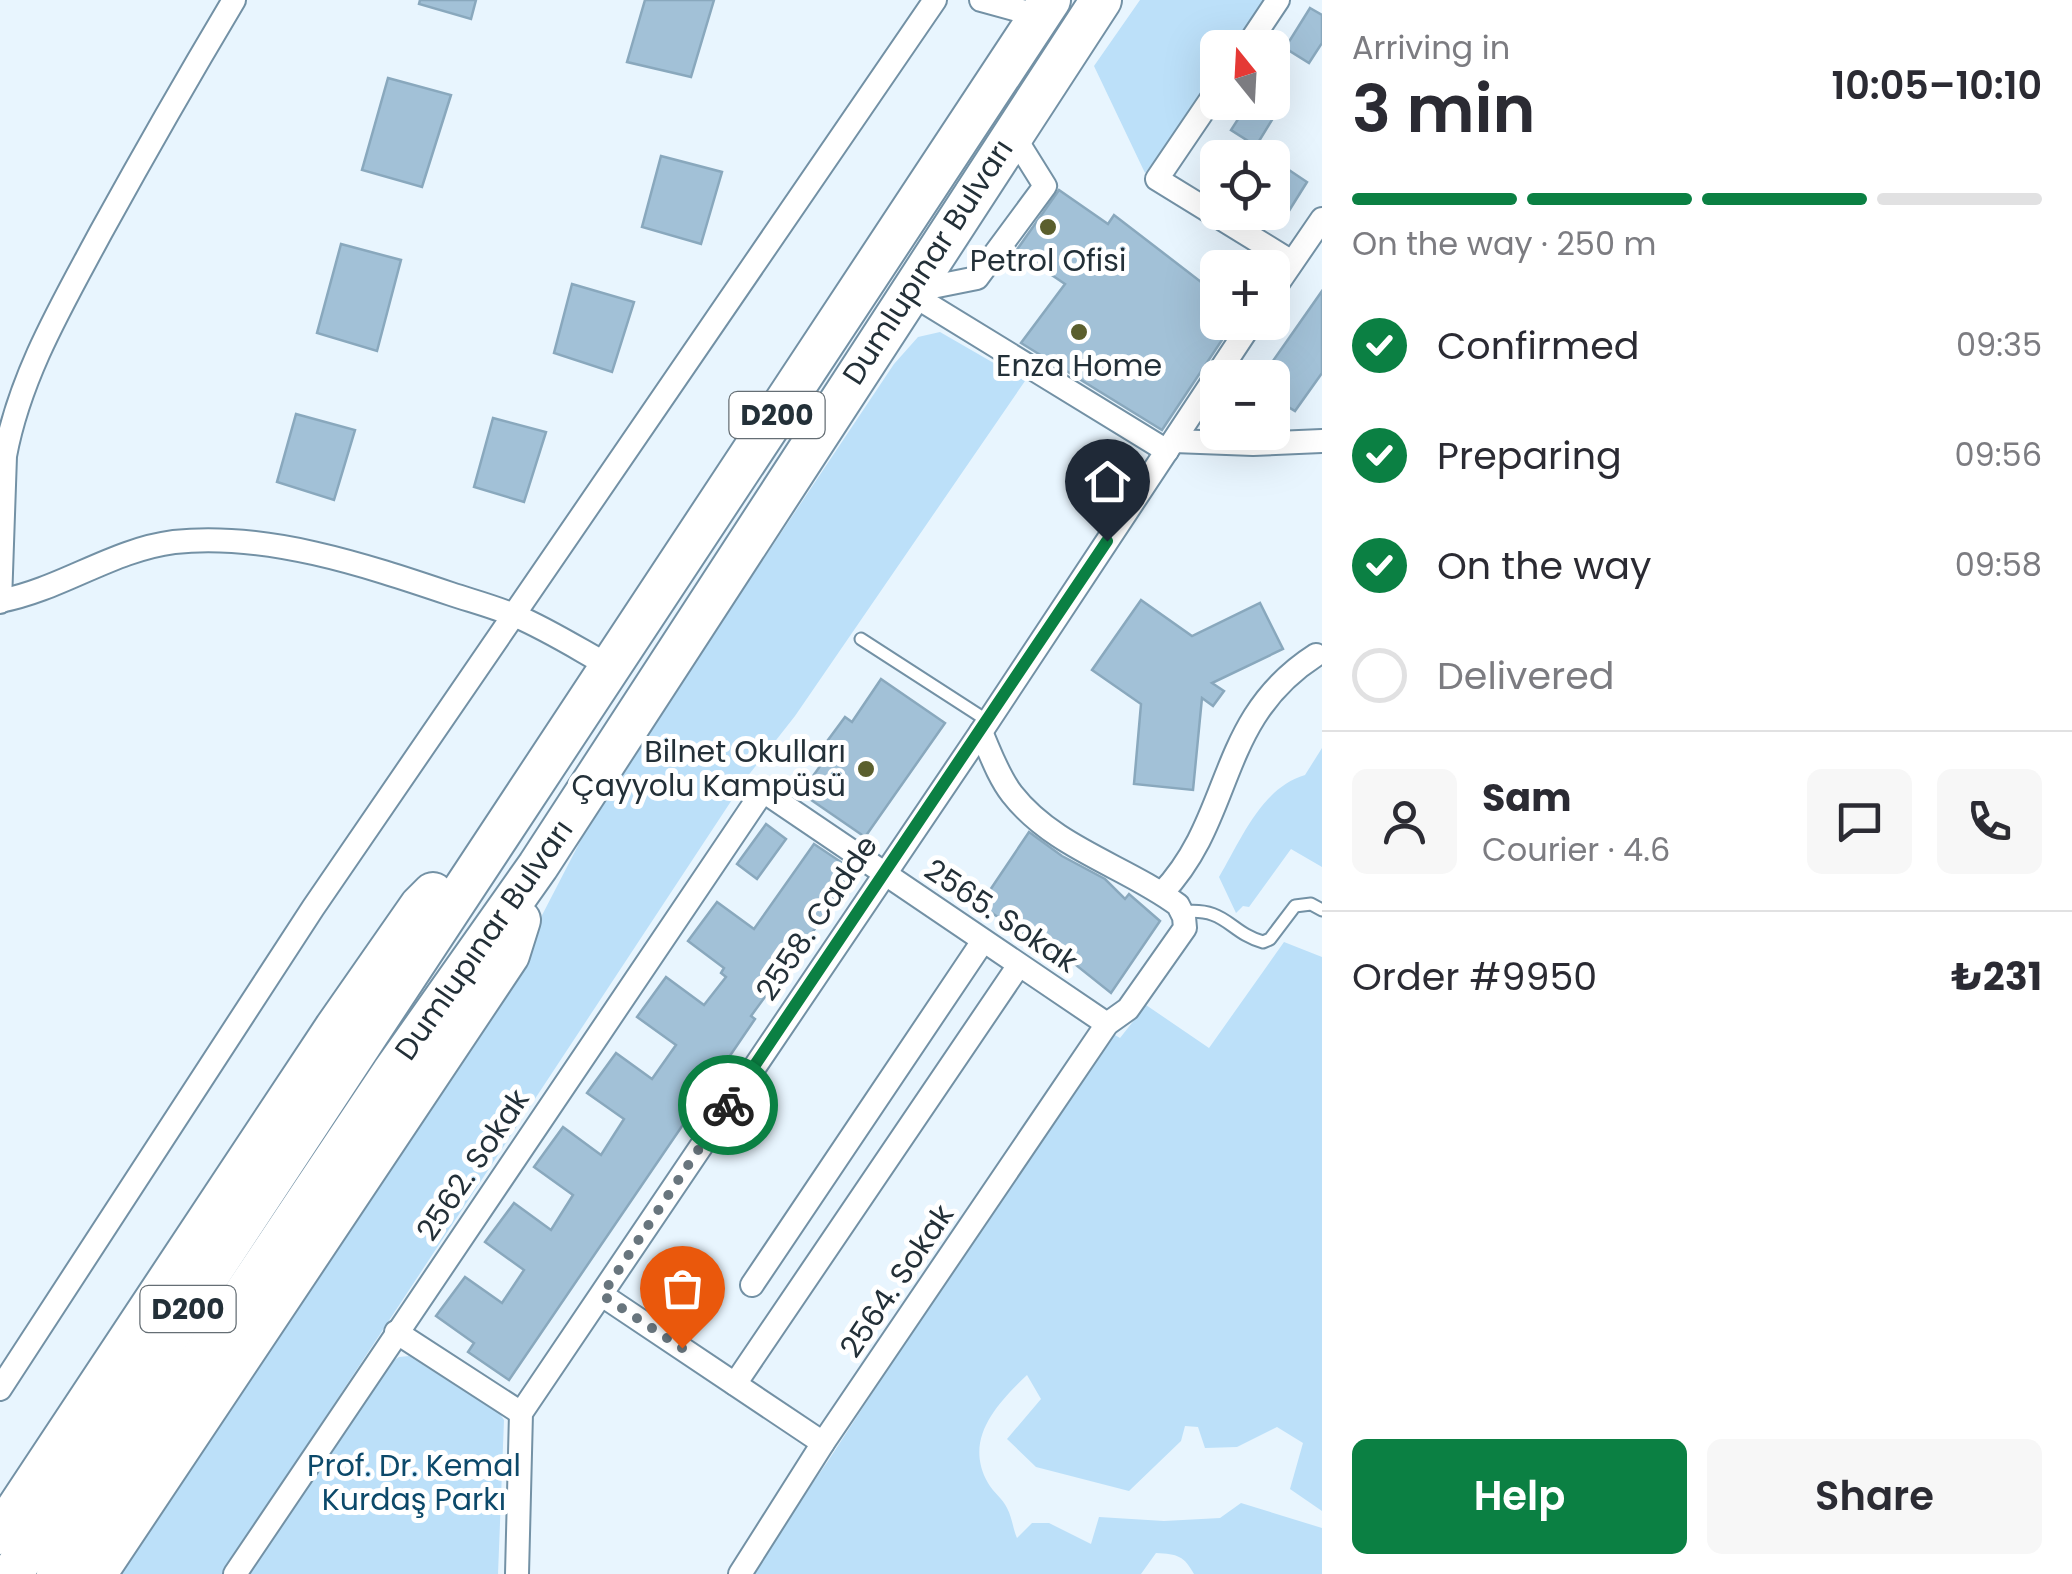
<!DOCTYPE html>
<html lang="en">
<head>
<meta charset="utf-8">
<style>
  body { margin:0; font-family:Poppins,sans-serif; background:#f7f7f7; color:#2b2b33; height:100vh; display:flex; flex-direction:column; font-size:38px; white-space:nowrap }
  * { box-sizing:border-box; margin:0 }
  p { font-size:32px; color:#7c7c81 }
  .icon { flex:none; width:55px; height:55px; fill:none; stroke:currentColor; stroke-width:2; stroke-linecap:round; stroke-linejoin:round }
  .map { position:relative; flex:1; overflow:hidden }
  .panel { display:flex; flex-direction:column; background:#fff; width:750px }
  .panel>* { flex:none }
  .needle { width:65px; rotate:342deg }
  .buttons { position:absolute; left:1200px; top:30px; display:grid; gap:20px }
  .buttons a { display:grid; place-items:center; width:90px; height:90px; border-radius:15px; background:#fff; box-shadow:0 10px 40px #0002; font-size:50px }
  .pin { position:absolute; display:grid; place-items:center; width:85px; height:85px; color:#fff; margin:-102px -42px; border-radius:50% 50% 50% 0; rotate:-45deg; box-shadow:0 0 10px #0007 }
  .pin .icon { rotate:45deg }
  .courier { position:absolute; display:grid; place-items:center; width:100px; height:100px; margin:-50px; border:8px solid #0b8043; border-radius:50%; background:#fff; color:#222; box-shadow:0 2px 12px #0007 }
  .summary em { font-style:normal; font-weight:600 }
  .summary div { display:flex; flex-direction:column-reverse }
  .summary { display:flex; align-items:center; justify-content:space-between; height:170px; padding:0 30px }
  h1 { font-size:65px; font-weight:600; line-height:75px }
  .bar { display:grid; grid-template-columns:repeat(4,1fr); gap:15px 10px; align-content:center; height:120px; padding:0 30px }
  .bar i { height:12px; border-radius:8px; background:#e1e1e2 }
  .bar .selected { background:#0b8043 }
  .bar p { grid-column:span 4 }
  .line { display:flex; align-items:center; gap:25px; padding:0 30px; border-top:2px solid #e1e1e2 }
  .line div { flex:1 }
  .round { display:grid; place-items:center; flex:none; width:105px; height:105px; border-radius:15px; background:#f7f7f7 }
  ol { padding:0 30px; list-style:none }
  li { display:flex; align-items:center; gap:30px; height:110px }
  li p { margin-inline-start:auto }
  li .icon { padding:10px; border-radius:50%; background:#0b8043; color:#fff; stroke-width:4 }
  li:last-child { color:#7c7c81 }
  li i { width:55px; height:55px; border:5px solid #e1e1e2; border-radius:50% }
  .cta { display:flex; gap:20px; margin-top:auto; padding:20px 30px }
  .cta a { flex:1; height:115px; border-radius:15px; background:#0b8043; color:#fff; font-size:40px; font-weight:600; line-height:115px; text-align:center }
  .cta a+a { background:#f7f7f7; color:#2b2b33 }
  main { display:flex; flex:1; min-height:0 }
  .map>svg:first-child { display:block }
</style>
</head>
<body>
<main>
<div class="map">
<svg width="1322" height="1574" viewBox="0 0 1322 1574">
  <rect width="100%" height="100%" fill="#e8f5fe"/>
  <g fill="#bce0f9">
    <path d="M1140,0H1271L1239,47L1218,48L1217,79L1145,173L1094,66Z"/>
    <path d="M940,332L1025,381L795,716L747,777L222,1574H111L523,952L599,805L894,364L918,337Z"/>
    <path d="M1322,748V867L1291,849L1249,907L1243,906L1236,913L1219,877C1241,840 1261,788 1305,775Z"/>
    <path d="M1284,942L1322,957V1511L1290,1489L1303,1443L1277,1427L1237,1447L1205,1448L1198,1427L1185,1426L1181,1441L1129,1491L1036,1467L1007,1439L1041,1399L1027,1375C997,1404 963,1439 988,1483C993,1492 1003,1499 1007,1508C1012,1517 1013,1529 1017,1538L1032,1523H1049L1091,1544L1099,1517L1164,1521L1220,1518L1241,1503L1322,1528V1574H1194C1184,1556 1178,1554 1156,1553L1141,1574H750L828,1461L1108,1031L1120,1038L1146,1005L1209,1048Z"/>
    <path d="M409,1356L500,1414L504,1420L498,1574H246L390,1363L399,1357Z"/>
  </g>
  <g fill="#a2c1d7" stroke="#89a8bd" stroke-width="2.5">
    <path d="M420,0H476L471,19L419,4Z"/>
    <path d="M645,0H714L691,77L627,62Z"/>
    <path d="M1310,8L1322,15V43L1309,63L1285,48Z"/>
    <path d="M388,78L451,95L422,187L362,170Z"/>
    <path d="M1249,102H1283L1256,146L1231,130Z"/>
    <path d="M661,156L722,172L701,244L642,227Z"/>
    <path d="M1283,166L1307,182L1282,222L1272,216V183Z"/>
    <path d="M1059,190L1108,224L1114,215L1218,295V322H1234L1162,430L1021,343L1065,284L1016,251Z"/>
    <path d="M341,244L401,260L377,351L317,333Z"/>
    <path d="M572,284L634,302L612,372L554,353Z"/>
    <path d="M1322,291V373L1295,411L1272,397V378H1261Z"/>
    <path d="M296,414L355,430L334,500L277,482Z"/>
    <path d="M493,418L546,432L524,502L474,487Z"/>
    <path d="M1141,600L1192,636L1260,603L1283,649L1212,683L1224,691L1213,706L1202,698L1193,790L1134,784L1141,704L1092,670Z"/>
    <path d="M881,679L945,723L865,837L801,793L835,745L828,740L845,717L852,722Z"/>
    <path d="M766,824L786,839L757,879L737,864Z"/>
    <path d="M1029,832L1062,856L1105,879L1125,899L1129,894L1160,921L1111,993L1056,949L1053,954L980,905Z"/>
    <path d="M814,844L853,870L814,930L751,1016L755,1019L509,1380L468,1352L474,1343L436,1316L465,1277L502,1303L524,1270L485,1242L514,1203L551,1230L573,1195L534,1167L563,1127L601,1155L624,1119L587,1093L616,1053L652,1079L676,1045L637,1017L666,977L704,1005L726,977L721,973L724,968L688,941L717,902L754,929Z"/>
  </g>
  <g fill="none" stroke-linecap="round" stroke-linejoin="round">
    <g stroke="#7391a5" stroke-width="15">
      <g id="lane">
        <path d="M861,639L988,721"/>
        <path d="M1182,912C1227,907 1228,932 1263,942L1270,939L1295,906L1311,904L1322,910"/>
      </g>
    </g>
    <g stroke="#7391a5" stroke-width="26">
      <g id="street">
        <path d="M981,0L1040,16"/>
        <path d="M1246,48L1278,0"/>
        <path d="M1218,89L1157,179L1292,262"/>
        <path d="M912,291L977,278L1045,186L1012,133"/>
        <path d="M908,292L1167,451"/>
        <path d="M1272,292L1322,219"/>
        <path d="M1174,441L1253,444L1322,441"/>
        <path d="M0,601C62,589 112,550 174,542C266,532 365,565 451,594C472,601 495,607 516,616C549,630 580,650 611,667"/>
        <path d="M0,602L5,456C20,375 63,303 101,232C144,154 188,77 234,0"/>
        <path d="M1162,893C1235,816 1216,719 1316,655"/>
        <path d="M752,1285L983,941"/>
        <path d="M602,1295L823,1443"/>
        <path d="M396,1332L521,1413"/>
        <path d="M735,1384L1019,965"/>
        <path d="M0,1389L313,908L935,0"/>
        <path d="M235,1574L763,791L1107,1024"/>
        <path d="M517,1574L521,1413L981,732L1252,322"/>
        <path d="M740,1574L823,1443L1107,1024L1128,1009L1185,928L1184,917L1178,905C1126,866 1054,848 1012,794C998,776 990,752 981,732"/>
      </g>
    </g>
    <g stroke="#7391a5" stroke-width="44">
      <g id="highway">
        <path d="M0,1534L335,1028L420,906L433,893"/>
        <path d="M12,1574C359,1050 702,523 1050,0"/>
        <path d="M57,1574L392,1073L538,866L1101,0"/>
        <path d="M96,1574L509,955L520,920"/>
      </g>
    </g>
    <use href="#lane" stroke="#fff" stroke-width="11"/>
    <use href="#street" stroke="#fff" stroke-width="22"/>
    <use href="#highway" stroke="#fff" stroke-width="40"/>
  </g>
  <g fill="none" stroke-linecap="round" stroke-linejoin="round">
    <path stroke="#68757d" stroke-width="10" stroke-dasharray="0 18" d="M682,1348L602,1295L728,1105"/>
    <path stroke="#0b8043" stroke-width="12" d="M728,1105L1107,541"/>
  </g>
  <g fill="#5b5f2d" stroke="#fff" stroke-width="4">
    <circle cx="1048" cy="227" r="10"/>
    <circle cx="1079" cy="332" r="10"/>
    <circle cx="866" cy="769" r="10"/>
  </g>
  <g text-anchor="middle" stroke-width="10" stroke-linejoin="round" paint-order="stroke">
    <g fill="#fff" stroke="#656e74" stroke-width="2.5">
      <rect x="729.5" y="392" width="95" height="46" rx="8"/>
      <rect x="140.5" y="1286" width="95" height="46" rx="8"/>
    </g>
    <g font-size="28" font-weight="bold" fill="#233038">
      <text x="777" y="425">D200</text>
      <text x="188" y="1319">D200</text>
    </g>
    <g font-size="30" fill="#233038" stroke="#fff">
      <text x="1048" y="271">Petrol Ofisi</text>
      <text x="1079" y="376">Enza Home</text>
      <text x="846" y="762" text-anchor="end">Bilnet Okulları<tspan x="846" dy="34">Çayyolu Kampüsü</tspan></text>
    </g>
    <g font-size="30" fill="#233038" stroke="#fff">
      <text transform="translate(928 262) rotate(-57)" y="10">Dumlupınar Bulvarı</text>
      <text transform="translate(1001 916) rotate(34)" y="10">2565. Sokak</text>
      <text transform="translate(817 918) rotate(-56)" y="10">2558. Cadde</text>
      <text transform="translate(484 940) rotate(-55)" y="10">Dumlupınar Bulvarı</text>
      <text transform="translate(473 1165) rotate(-56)" y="10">2562. Sokak</text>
      <text transform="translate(897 1281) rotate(-56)" y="10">2564. Sokak</text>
    </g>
    <g font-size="30" fill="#0c496a" stroke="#fff">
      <text x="414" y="1476">Prof. Dr. Kemal<tspan x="414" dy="34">Kurdaş Parkı</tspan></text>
    </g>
  </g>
</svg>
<div class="buttons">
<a><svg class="needle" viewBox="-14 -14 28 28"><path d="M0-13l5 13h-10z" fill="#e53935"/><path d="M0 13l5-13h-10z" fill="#7c7c81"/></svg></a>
<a><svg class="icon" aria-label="locate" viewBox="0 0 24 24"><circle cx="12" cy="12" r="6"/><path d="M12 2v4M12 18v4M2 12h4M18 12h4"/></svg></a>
<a>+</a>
<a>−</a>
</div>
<div class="pin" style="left:682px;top:1348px;background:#ea580c"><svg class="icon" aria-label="bag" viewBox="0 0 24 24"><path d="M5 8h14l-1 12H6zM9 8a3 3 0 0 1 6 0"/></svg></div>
<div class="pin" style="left:1107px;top:541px;background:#1f2937"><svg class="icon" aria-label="home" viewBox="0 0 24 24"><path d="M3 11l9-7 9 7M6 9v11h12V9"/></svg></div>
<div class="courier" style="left:728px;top:1105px"><svg class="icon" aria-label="bike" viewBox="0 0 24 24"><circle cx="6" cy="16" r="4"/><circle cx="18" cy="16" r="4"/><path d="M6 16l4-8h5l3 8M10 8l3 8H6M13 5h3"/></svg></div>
</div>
<section class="panel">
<div class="summary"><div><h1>3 min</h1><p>Arriving in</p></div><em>10:05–10:10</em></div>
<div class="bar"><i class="selected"></i><i class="selected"></i><i class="selected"></i><i></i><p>On the way · 250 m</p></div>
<ol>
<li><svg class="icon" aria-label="check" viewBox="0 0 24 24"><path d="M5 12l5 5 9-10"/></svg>Confirmed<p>09:35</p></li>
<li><svg class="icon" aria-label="check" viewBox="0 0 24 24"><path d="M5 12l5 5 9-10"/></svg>Preparing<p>09:56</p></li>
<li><svg class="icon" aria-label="check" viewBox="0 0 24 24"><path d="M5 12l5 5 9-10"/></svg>On the way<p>09:58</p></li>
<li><i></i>Delivered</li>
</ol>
<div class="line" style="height:180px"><a class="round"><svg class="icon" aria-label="person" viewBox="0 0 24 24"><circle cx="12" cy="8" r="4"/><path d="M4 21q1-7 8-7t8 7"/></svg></a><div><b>Sam</b><p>Courier · 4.6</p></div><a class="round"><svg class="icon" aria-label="chat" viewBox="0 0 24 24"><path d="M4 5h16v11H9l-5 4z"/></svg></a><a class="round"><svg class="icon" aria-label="phone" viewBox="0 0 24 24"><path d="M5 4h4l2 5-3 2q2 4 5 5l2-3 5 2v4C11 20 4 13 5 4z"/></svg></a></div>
<div class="line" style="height:130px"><div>Order #9950</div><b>₺231</b></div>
<div class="cta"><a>Help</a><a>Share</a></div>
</section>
</main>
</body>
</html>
